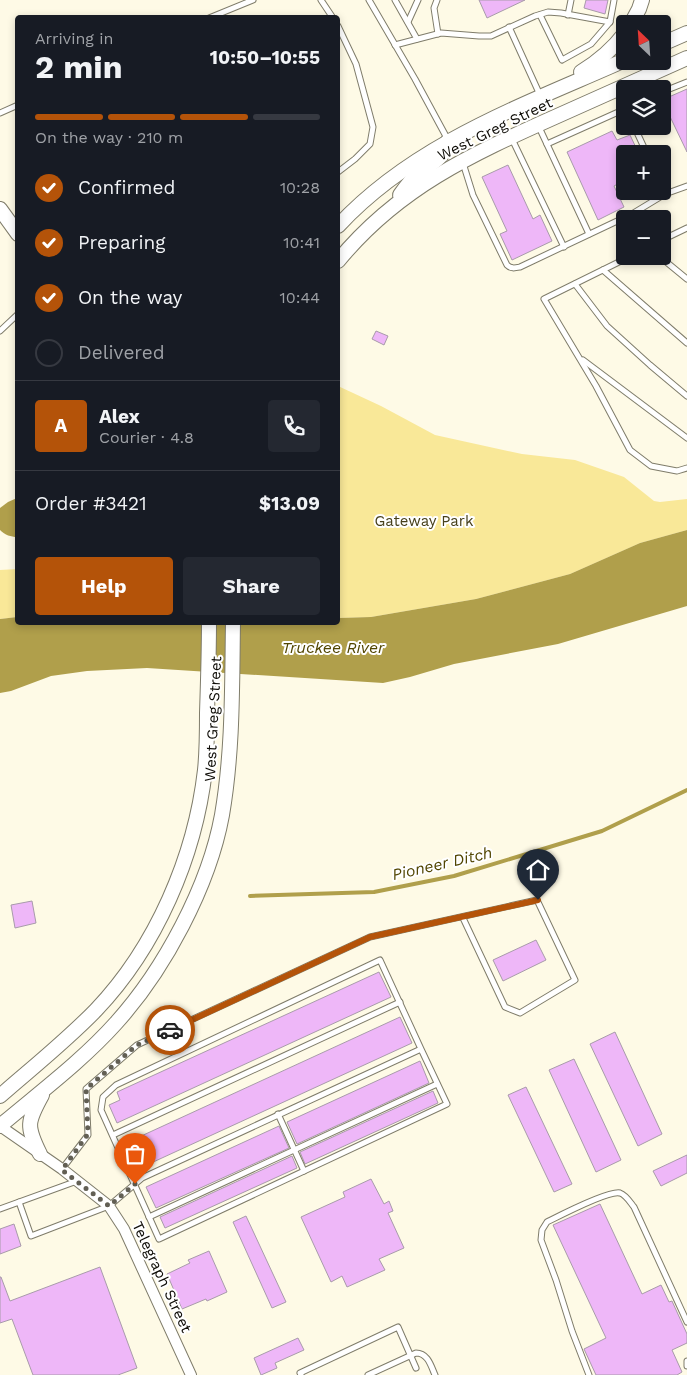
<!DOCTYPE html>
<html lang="en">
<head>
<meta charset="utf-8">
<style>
  body { margin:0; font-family:"Work Sans",sans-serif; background:#242831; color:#f1f3f6; height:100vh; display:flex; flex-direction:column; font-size:19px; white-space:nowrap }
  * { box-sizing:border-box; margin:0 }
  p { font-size:16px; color:#9ea1a6 }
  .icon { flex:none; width:28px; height:28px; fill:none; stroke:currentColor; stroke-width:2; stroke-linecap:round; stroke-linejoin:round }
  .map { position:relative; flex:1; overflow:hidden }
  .drawer { position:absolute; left:15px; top:15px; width:325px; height:610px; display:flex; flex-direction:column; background:#171b24; border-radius:5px; box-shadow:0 2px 8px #0003 }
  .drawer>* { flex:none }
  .needle { width:32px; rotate:335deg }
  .fabs { position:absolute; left:616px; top:15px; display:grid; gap:10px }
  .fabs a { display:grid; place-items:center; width:55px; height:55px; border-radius:5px; background:#171b24; box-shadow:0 2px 8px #0003; font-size:25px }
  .pin { position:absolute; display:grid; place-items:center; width:42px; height:42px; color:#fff; margin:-51px -21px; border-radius:50% 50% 50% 0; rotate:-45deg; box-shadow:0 0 5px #0007 }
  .pin .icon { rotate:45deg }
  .courier { position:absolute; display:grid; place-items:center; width:50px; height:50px; margin:-25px; border:4px solid #b45309; border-radius:50%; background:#fff; color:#222; box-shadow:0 1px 6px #0007 }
  .head em { font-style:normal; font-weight:700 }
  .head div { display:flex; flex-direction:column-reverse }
  .head { display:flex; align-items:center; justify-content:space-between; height:85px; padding:0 20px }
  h1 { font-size:32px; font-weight:700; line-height:38px }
  .bar { display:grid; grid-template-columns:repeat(4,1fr); gap:8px 5px; align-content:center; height:60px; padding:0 20px }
  .bar i { height:6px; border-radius:4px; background:#363941 }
  .bar .selected { background:#b45309 }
  .bar p { grid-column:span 4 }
  .line { display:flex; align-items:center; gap:12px; padding:0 20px; border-top:1px solid #363941 }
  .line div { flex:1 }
  .round { display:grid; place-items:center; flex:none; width:52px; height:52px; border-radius:5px; background:#242831 }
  ol { padding:0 20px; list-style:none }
  li { display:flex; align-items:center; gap:15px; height:55px }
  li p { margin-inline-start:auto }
  li .icon { padding:5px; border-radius:50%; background:#b45309; color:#fff; stroke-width:4 }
  li:last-child { color:#9ea1a6 }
  li i { width:28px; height:28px; border:2px solid #363941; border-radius:50% }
  .action { display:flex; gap:10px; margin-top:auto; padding:10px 20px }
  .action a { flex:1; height:58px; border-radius:5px; background:#b45309; color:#fff; font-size:20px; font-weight:700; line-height:58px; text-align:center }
  .action a+a { background:#242831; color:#f1f3f6 }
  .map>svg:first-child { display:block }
</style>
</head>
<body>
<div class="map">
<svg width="687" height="1375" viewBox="0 0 687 1375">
  <rect width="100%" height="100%" fill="#fefae6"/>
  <g fill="#f9e898">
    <path d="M338,386L381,406L435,435L522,454L575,460L624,477L654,501L660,502L687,499V530L640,543L570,574L476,599L371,617L338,618Z"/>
    <path d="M17,569V617L0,619V570Z"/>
  </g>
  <g fill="#b09f4b">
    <path d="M17,498V537C11,537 5,535 0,530V508L8,502Z"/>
    <path d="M687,530V606L558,644L454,664L410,677L383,683L147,668L87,671L51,676L11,691L0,693V619L17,617L18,622H338V618L371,617L476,599L570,574L640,543Z"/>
  </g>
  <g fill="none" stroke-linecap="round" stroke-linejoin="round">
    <path stroke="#b09f4b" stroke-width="4" d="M250,896L374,892L454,876L602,831L687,790"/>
  </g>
  <g fill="#eeb7f8" stroke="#a89baa">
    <path d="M479,0H525L487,18Z"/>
    <path d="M586,0H608L605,14L584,8Z"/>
    <path d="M687,89V152L662,100Z"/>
    <path d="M612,131L617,140L630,135L639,154H625V180L614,186L624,207L598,220L567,152Z"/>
    <path d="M508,165L533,219L540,215L552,241L512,260L500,234L507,231L482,177Z"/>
    <path d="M376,331L388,336L384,345L372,339Z"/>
    <path d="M32,901L36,923L15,928L11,905Z"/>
    <path d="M536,940L546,960L503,981L493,960Z"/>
    <path d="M379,972L391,997L117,1123L109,1105L120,1100L117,1092Z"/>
    <path d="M400,1017L412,1043L138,1169L126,1143Z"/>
    <path d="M615,1032L662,1134L638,1146L590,1044Z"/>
    <path d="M574,1059L621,1160L596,1172L549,1070Z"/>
    <path d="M420,1061L429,1083L297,1144L287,1122Z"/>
    <path d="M526,1087L572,1184L554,1192L508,1095Z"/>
    <path d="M433,1091L438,1103L305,1164L300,1152Z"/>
    <path d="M279,1126L289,1148L156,1208L146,1187Z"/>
    <path d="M687,1155V1173L661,1186L653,1171Z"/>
    <path d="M292,1156L297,1168L165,1228L160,1217Z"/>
    <path d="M371,1179L384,1204L389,1201L393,1211L388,1213L404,1248L379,1259L385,1270L347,1287L342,1276L331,1282L301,1217L345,1197L343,1192Z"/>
    <path d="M600,1204L642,1294L661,1285L669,1302L672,1301L687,1334V1343L672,1350L682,1372L677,1375H596L584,1349L606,1338L553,1225Z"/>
    <path d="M246,1216L286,1302L272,1308L233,1222Z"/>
    <path d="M14,1224L21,1246L0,1254V1229Z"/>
    <path d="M209,1251L227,1292L207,1301L206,1299L182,1309L167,1274L190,1263L188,1260Z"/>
    <path d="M100,1267L137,1368L118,1375H33L12,1319L0,1323V1277H1L10,1301Z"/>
    <path d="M298,1338L304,1350L275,1363L277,1368L261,1375L254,1358Z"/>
  </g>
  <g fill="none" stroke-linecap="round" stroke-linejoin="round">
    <g stroke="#7f7c6a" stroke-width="7">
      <g id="lane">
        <path d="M321,0L333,18"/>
        <path d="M369,0L415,79L448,140"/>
        <path d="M395,0L417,39"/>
        <path d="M437,0L434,8L438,34"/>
        <path d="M540,15L562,60L591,44L610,22"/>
        <path d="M568,15L571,0"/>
        <path d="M209,18L253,0"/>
        <path d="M408,22L418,0"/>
        <path d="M338,26L356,64L373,127L370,144L355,159L338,172"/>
        <path d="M509,27L540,95"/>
        <path d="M395,45L441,33L479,36H491L535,16L548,12L561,13L610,22L614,0"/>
        <path d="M662,92L687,82"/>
        <path d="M0,113L18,105"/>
        <path d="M538,125L589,234"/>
        <path d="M634,126L647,154"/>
        <path d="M512,139L564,247"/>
        <path d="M547,144L625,109"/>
        <path d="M463,163L473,195L507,265C511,269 515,268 520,267L632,214L665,194L687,186"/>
        <path d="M662,240L687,228"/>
        <path d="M631,256L544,299L596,386L630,450L651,466L677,471L687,468"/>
        <path d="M659,256L687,279"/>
        <path d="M603,270L687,343"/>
        <path d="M575,284L607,326L650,365L687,396"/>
        <path d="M0,331L18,314"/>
        <path d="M583,360L687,438"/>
        <path d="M278,1114L304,1171"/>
        <path d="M113,1135L400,1002"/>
        <path d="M62,1169L88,1135L86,1089L137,1045L370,937L537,900L575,980L520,1013L505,1007L463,918"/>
        <path d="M19,1202L31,1236L109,1206L142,1178L421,1049L380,960L116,1085L103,1097L101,1110L159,1239L447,1104L421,1049"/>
        <path d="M0,1209L77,1181"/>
        <path d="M149,1217L437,1084"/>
        <path d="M687,1361V1366"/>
        <path d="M301,1375L300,1373L398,1327L416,1368"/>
        <path d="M368,1375L416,1353C428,1353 431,1366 435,1375"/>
        <path d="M589,1375L572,1331L556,1280L541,1240L542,1230L547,1222C559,1216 609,1190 620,1193C626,1195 630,1202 634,1207L687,1322"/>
      </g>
    </g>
    <g stroke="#7f7c6a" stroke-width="12">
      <path id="street" d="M0,1126L62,1169L109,1206L124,1229L191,1375"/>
    </g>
    <g stroke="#7f7c6a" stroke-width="16">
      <g id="secondary">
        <path d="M631,24L639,9L642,0"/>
        <path d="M662,44L687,33"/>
        <path d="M581,72C599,61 612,50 625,33"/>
        <path d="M400,195C405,188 410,181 416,176C428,164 445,160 448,141"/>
        <path d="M0,209L18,234"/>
        <path d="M338,226C415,143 524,105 625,60"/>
        <path d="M338,261C398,188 470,155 555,117C599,97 643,78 687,58"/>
        <path d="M0,1096C32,1068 66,1041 96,1010C156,947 195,857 205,770C207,751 207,732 207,713C208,683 209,653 209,622"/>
        <path d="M0,1126C39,1093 82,1061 116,1023C164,970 209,886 222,815C233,751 232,687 233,622"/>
        <path d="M40,1154C26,1126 27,1122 42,1095"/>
      </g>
    </g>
    <use href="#lane" stroke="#fff" stroke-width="5"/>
    <use href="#street" stroke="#fff" stroke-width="10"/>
    <use href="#secondary" stroke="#fff" stroke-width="14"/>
  </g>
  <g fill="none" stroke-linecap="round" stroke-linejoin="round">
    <path stroke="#625f54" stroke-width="5" stroke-dasharray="0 9" d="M135,1184L109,1206L62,1170L88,1134L86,1089L137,1045L170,1030"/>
    <path stroke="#b45309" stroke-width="6" d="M170,1030L370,937L538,900"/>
  </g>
  <g text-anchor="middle" stroke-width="4" stroke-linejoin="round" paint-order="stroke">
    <g font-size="15" fill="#0e0c06" stroke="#fff">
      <text transform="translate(495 129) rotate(-26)" y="5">West Greg Street</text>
      <text transform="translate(213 719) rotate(-87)" y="5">West Greg Street</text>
      <text transform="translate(162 1277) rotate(65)" y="5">Telegraph Street</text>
    </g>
    <g font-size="15" fill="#47401b" stroke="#fff">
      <text x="424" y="526">Gateway Park</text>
    </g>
    <g font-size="16" font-style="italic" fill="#514500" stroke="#fff">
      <text x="333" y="653">Truckee River</text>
      <text transform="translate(442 863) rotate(-13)" y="6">Pioneer Ditch</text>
    </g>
  </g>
</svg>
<div class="fabs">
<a><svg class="needle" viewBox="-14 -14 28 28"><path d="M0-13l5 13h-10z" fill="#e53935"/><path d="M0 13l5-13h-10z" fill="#9ea1a6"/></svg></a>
<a><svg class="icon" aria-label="layers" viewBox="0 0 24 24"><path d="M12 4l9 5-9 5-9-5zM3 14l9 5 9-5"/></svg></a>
<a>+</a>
<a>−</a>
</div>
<div class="pin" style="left:135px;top:1184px;background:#ea580c"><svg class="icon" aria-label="bag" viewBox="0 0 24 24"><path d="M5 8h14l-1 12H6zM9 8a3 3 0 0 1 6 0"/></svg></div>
<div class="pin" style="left:538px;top:900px;background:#1f2937"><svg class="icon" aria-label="home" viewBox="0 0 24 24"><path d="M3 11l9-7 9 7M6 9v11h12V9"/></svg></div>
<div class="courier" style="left:170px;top:1030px"><svg class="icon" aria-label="car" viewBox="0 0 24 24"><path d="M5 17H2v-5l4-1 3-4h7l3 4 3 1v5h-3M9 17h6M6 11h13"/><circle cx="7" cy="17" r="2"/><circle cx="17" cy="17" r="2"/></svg></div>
<section class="drawer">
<div class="head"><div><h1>2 min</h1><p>Arriving in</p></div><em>10:50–10:55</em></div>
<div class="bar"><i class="selected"></i><i class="selected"></i><i class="selected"></i><i></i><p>On the way · 210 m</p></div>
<ol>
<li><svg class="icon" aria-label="check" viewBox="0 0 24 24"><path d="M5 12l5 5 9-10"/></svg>Confirmed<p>10:28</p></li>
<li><svg class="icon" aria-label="check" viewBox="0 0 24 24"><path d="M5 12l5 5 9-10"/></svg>Preparing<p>10:41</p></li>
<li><svg class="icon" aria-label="check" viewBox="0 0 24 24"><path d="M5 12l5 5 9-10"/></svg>On the way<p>10:44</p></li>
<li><i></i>Delivered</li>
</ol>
<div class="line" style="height:90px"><b class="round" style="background:#b45309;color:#fff">A</b><div><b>Alex</b><p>Courier · 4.8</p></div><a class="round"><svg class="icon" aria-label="phone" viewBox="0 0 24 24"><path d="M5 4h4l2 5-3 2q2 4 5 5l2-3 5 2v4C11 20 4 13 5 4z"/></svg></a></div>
<div class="line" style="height:65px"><div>Order #3421</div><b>$13.09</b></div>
<div class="action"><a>Help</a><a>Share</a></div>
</section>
</div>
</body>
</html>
